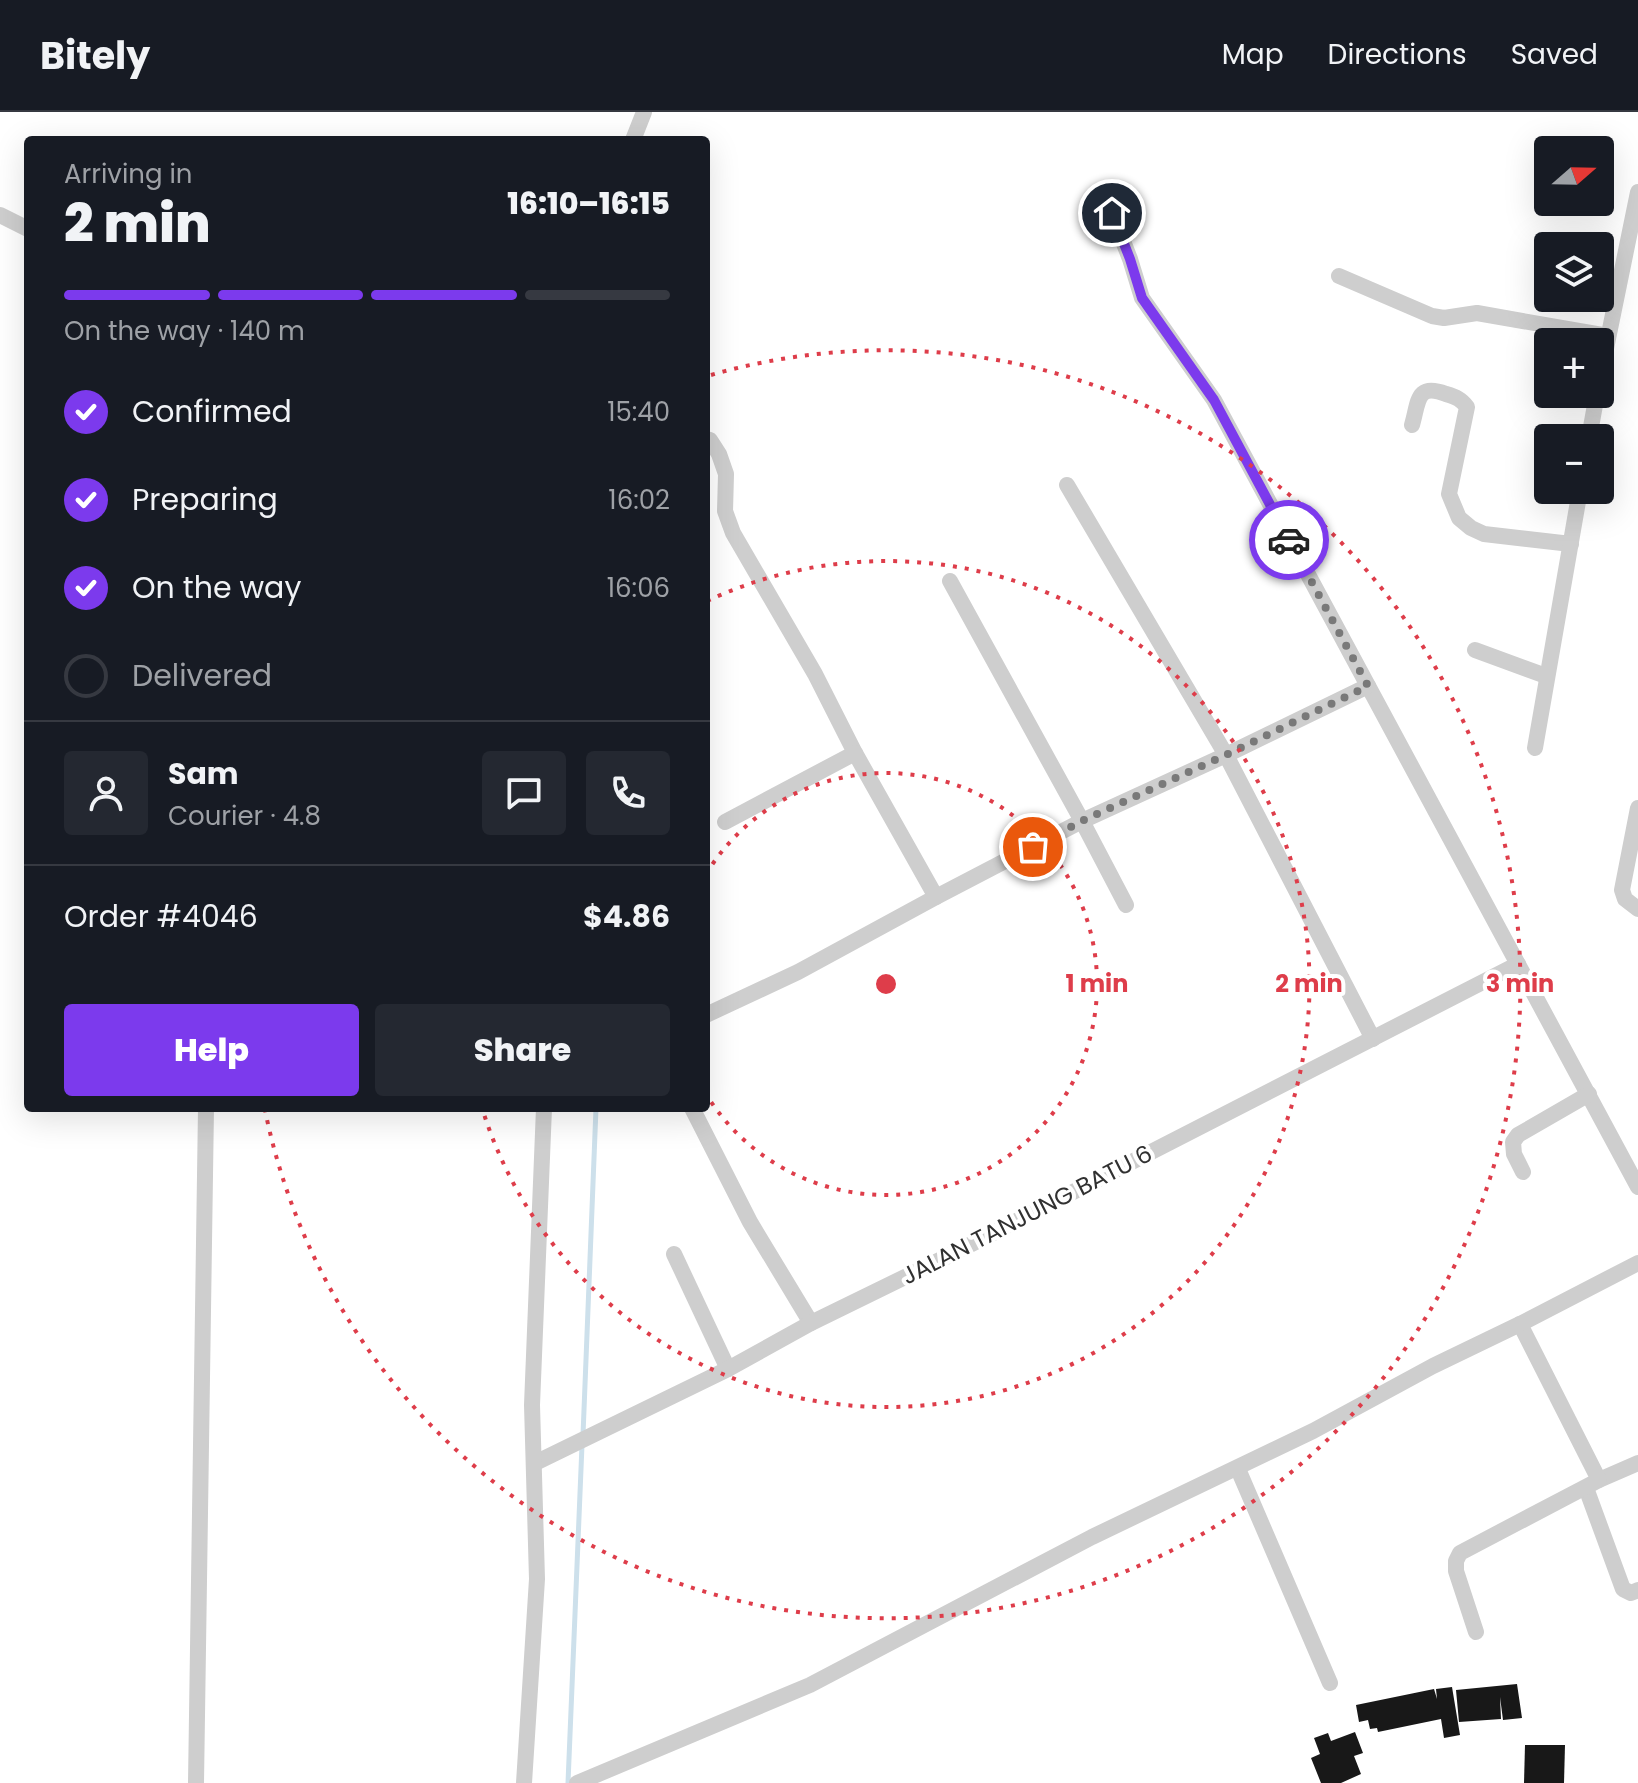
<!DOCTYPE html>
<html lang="en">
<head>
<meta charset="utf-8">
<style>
  body { margin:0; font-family:Poppins,sans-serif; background:#242831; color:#f1f3f6; height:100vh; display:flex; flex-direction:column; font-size:30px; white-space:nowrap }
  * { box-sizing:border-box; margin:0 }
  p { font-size:26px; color:#9ea1a6 }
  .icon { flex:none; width:44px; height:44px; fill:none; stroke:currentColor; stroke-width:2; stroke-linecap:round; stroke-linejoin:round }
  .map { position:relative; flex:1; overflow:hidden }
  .details { position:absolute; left:24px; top:24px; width:686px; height:976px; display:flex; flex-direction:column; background:#171b24; border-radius:8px; box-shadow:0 8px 32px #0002 }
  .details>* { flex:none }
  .needle { width:52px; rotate:70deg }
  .tools { position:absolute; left:1534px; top:24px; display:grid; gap:16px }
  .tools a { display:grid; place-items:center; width:80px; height:80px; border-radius:8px; background:#171b24; box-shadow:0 8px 32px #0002; font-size:40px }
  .pin { position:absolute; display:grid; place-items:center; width:68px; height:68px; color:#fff; margin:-34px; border:4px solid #fff; border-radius:50%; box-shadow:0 2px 8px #0007 }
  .courier { position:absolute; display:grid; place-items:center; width:80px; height:80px; margin:-40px; border:6px solid #7c3aed; border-radius:50%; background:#fff; color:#222; box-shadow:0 2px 10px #0007 }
  .overview em { font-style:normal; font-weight:800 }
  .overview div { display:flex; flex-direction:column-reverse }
  .overview { display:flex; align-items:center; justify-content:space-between; height:136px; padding:0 40px }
  h1 { font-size:52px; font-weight:800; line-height:60px }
  .bar { display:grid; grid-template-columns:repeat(4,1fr); gap:12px 8px; align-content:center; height:96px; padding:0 40px }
  .bar i { height:10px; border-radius:6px; background:#363941 }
  .bar .current { background:#7c3aed }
  .bar p { grid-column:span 4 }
  .line { display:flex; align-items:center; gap:20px; padding:0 40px; border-top:2px solid #363941 }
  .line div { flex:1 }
  .round { display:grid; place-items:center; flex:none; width:84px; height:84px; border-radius:8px; background:#242831 }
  ol { padding:0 40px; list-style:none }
  li { display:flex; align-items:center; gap:24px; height:88px }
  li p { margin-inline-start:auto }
  li .icon { padding:8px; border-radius:50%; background:#7c3aed; color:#fff; stroke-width:4 }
  li:last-child { color:#9ea1a6 }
  li i { width:44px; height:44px; border:4px solid #363941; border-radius:50% }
  .primary-button { display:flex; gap:16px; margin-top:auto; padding:16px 40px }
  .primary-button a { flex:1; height:92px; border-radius:8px; background:#7c3aed; color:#fff; font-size:32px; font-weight:800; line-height:92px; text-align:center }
  .primary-button a+a { background:#242831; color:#f1f3f6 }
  header { display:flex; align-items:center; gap:48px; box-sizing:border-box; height:112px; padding:0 40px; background:#171b24; border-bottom:2px solid #363941 }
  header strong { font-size:38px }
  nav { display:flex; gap:44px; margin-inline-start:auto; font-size:28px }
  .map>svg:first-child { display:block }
</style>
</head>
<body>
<header>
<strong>Bitely</strong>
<nav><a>Map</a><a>Directions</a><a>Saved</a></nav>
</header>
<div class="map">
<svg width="1638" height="1671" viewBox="0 0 1638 1671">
  <rect width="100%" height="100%" fill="#fff"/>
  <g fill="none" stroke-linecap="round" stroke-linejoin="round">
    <g stroke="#cde0eb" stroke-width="5">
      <path d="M583,1323L596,996"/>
      <path d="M568,1671L582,1333"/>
    </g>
  </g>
  <g fill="#181818">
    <path d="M1517,1572L1522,1606L1503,1608L1500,1585L1501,1607L1459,1610L1456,1578Z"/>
    <path d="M1452,1575L1460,1623L1444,1626L1441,1607L1378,1620L1377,1616L1370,1617L1368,1608L1359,1610L1356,1593L1434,1577L1437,1587L1436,1577Z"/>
    <path d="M1355,1620L1363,1641L1354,1644L1361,1662L1341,1671H1321L1311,1646L1320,1642L1314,1626L1328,1621L1331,1629Z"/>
    <path d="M1525,1633H1565L1564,1671H1524Z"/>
  </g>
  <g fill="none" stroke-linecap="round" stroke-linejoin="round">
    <g stroke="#cecece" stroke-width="16">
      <path d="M633,28L644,0"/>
      <path d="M1112,101L1130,147L1142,186L1214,288L1638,1075"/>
      <path d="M0,103L28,117"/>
      <path d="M1339,164L1432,204L1444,206L1477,201L1608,224"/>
      <path d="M1600,266L1638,80"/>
      <path d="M1412,313C1419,289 1416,271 1446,282C1456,285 1461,287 1467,295L1449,382L1459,406L1471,416L1484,422L1571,432"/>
      <path d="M1589,326L1597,282"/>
      <path d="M706,327L710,328L719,342L726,362L725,399L733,421L815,562L855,641L936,785"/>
      <path d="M1067,373L1226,643L1373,927"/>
      <path d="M950,469L1082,709L1126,793"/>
      <path d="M1475,538L1546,564"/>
      <path d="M1535,636L1580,378"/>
      <path d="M1638,696L1622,778L1625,787L1638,797"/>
      <path d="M725,710L855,641"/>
      <path d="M706,903L798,860L936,785L1082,709L1226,643L1368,574"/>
      <path d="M692,996L750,1110L811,1211"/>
      <path d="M1523,1060L1514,1042L1513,1030L1518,1023L1589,982"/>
      <path d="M674,1142L728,1257"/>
      <path d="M535,1351L728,1257L811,1211L950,1143L1518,852"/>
      <path d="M1238,1357L1330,1571"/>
      <path d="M1599,1368L1638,1351"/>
      <path d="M1586,1376L1623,1477L1631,1481L1638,1478"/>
      <path d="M1476,1520L1456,1459V1449L1460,1441L1599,1368L1520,1212"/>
      <path d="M196,1671L206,996"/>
      <path d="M524,1671L537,1467L532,1293L544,996"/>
      <path d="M577,1671L810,1573L1092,1425L1313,1319L1433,1254L1520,1212L1638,1151"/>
    </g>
  </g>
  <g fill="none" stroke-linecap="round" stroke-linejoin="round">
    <path stroke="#797979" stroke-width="8" stroke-dasharray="0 14.4" d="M1033,735L1082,709L1226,643L1368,574L1289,428"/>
    <path stroke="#7c3aed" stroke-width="10" d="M1112,101L1130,147L1142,186L1214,288L1289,428"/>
  </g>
  <g fill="none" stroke="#de3d4a" stroke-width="4" stroke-dasharray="4 8">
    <path d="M706 762A211 211 0 1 1 706 982"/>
    <path d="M707 489A423 423 0 1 1 483 999"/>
    <path d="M711 263A634 634 0 1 1 265 998"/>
  </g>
  <g text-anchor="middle" stroke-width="8" stroke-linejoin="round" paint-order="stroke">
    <g font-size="24" fill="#313131" stroke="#fff">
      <text transform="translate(1027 1103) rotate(-27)" y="8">JALAN TANJUNG BATU 6</text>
    </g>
  </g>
  <circle cx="886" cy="872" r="12" fill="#de3d4a" stroke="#fff" stroke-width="4"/>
  <g font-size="24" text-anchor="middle" font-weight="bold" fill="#de3d4a" stroke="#fff" stroke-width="8" stroke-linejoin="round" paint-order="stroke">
    <text x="1097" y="880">1 min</text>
    <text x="1309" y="880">2 min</text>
    <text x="1520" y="880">3 min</text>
  </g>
</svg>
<div class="tools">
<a><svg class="needle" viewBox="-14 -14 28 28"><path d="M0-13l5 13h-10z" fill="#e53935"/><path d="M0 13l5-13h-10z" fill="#9ea1a6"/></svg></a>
<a><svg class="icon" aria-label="layers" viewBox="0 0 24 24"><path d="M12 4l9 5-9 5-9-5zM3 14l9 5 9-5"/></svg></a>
<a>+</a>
<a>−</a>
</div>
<div class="pin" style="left:1033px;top:735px;background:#ea580c"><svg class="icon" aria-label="bag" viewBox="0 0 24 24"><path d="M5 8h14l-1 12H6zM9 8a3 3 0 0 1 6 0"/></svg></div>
<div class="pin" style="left:1112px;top:101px;background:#1f2937"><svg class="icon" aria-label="home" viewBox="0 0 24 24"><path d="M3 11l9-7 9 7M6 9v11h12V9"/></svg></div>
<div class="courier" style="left:1289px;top:428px"><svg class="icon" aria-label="car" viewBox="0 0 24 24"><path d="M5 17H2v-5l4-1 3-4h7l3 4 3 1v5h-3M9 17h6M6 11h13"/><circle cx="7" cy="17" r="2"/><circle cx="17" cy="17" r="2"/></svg></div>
<section class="details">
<div class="overview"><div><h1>2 min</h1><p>Arriving in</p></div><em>16:10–16:15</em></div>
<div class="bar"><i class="current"></i><i class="current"></i><i class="current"></i><i></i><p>On the way · 140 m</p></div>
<ol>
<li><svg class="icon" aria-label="check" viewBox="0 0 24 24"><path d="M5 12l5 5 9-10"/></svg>Confirmed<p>15:40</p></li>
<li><svg class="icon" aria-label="check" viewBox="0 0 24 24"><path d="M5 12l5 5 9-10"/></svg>Preparing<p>16:02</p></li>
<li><svg class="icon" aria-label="check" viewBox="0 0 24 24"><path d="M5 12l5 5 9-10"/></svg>On the way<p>16:06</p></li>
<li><i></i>Delivered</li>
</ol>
<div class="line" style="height:144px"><a class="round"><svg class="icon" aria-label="person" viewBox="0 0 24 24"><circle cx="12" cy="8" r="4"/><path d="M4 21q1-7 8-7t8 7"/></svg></a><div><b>Sam</b><p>Courier · 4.8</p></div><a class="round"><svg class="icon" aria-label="chat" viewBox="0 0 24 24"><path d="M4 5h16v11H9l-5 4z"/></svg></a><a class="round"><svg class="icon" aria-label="phone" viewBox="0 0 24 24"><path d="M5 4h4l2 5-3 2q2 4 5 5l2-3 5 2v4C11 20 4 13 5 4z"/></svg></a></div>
<div class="line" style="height:104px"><div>Order #4046</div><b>$4.86</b></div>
<div class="primary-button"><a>Help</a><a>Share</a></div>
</section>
</div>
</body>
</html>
